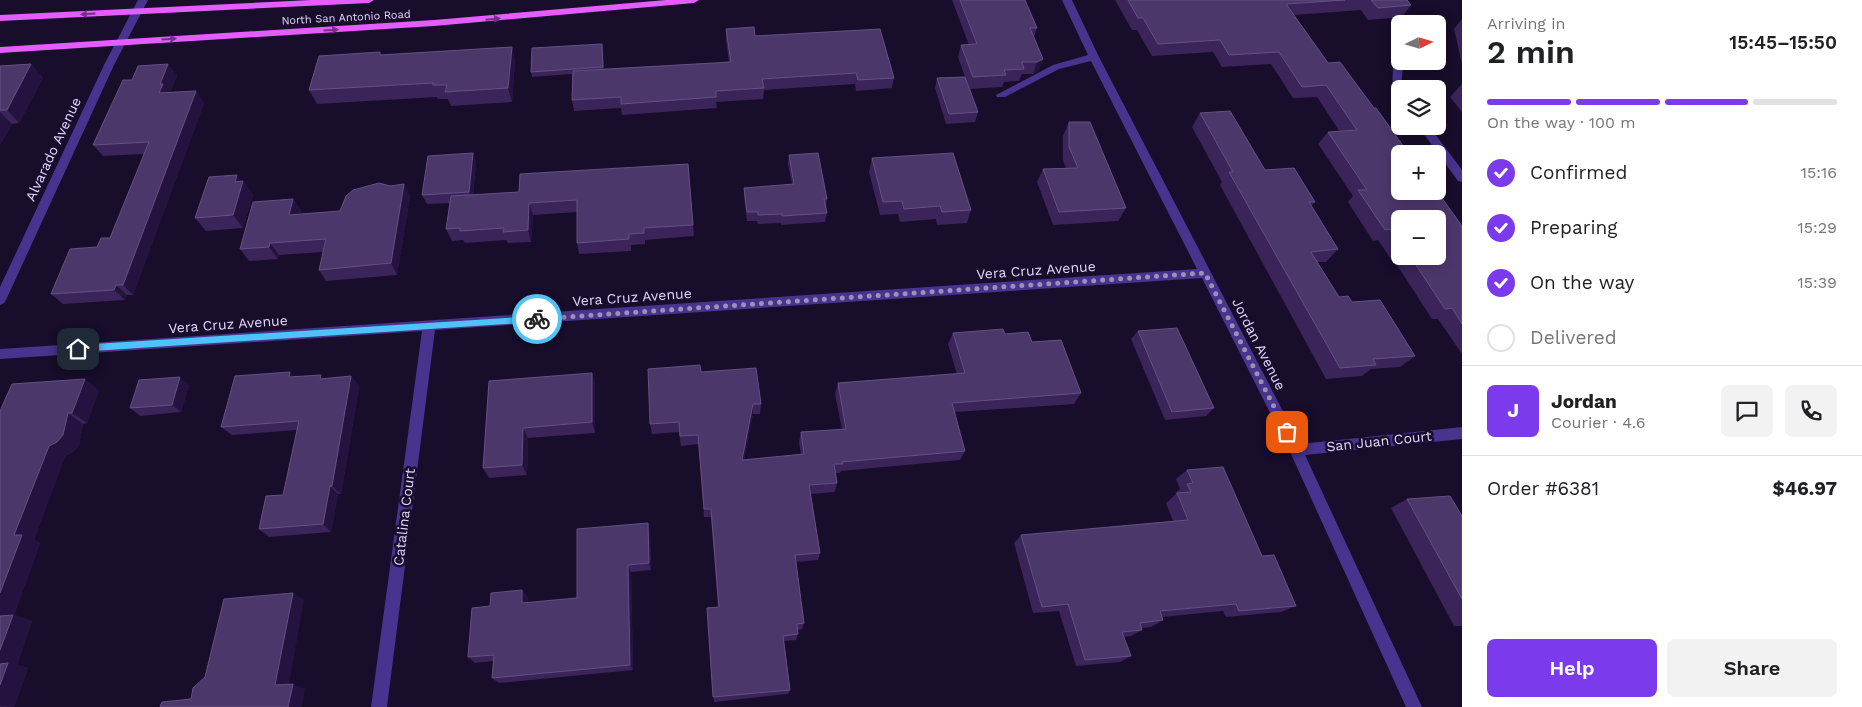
<!DOCTYPE html>
<html lang="en">
<head>
<meta charset="utf-8">
<style>
  body { margin:0; font-family:"Work Sans",sans-serif; background:#f2f2f2; color:#202124; height:100vh; display:flex; flex-direction:column; font-size:19px; white-space:nowrap }
  * { box-sizing:border-box; margin:0 }
  p { font-size:16px; color:#757577 }
  .icon { flex:none; width:28px; height:28px; fill:none; stroke:currentColor; stroke-width:2; stroke-linecap:round; stroke-linejoin:round }
  .map { position:relative; flex:1; overflow:hidden }
  .sheet { display:flex; flex-direction:column; background:#fff; width:400px }
  .sheet>* { flex:none }
  .needle { width:32px; rotate:85deg }
  .tools { position:absolute; left:1391px; top:15px; display:grid; gap:10px }
  .tools a { display:grid; place-items:center; width:55px; height:55px; border-radius:8px; background:#fff; box-shadow:0 2px 12px #0003; font-size:25px }
  .pin { position:absolute; display:grid; place-items:center; width:42px; height:42px; color:#fff; margin:-21px; border-radius:10px; box-shadow:0 2px 8px #0006 }
  .courier { position:absolute; display:grid; place-items:center; width:50px; height:50px; margin:-25px; border:4px solid #4fc3f7; border-radius:50%; background:#fff; color:#222; box-shadow:0 1px 6px #0007 }
  .headline em { font-style:normal; font-weight:600 }
  .headline div { display:flex; flex-direction:column-reverse }
  .headline { display:flex; align-items:center; justify-content:space-between; height:85px; padding:0 25px }
  h1 { font-size:32px; font-weight:600; line-height:38px }
  .bar { display:grid; grid-template-columns:repeat(4,1fr); gap:8px 5px; align-content:center; height:60px; padding:0 25px }
  .bar i { height:6px; border-radius:4px; background:#e0e0e0 }
  .bar .on { background:#7c3aed }
  .bar p { grid-column:span 4 }
  .line { display:flex; align-items:center; gap:12px; padding:0 25px; border-top:1px solid #e0e0e0 }
  .line div { flex:1 }
  .round { display:grid; place-items:center; flex:none; width:52px; height:52px; border-radius:8px; background:#f2f2f2 }
  ol { padding:0 25px; list-style:none }
  li { display:flex; align-items:center; gap:15px; height:55px }
  li p { margin-inline-start:auto }
  li .icon { padding:5px; border-radius:50%; background:#7c3aed; color:#fff; stroke-width:4 }
  li:last-child { color:#757577 }
  li i { width:28px; height:28px; border:2px solid #e0e0e0; border-radius:50% }
  .button { display:flex; gap:10px; margin-top:auto; padding:10px 25px }
  .button a { flex:1; height:58px; border-radius:8px; background:#7c3aed; color:#fff; font-size:20px; font-weight:600; line-height:58px; text-align:center }
  .button a+a { background:#f2f2f2; color:#202124 }
  main { display:flex; flex:1; min-height:0 }
  .map>svg:first-child { display:block }
</style>
</head>
<body>
<main>
<div class="map">
<svg width="1462" height="707" viewBox="0 0 1462 707">
  <rect width="100%" height="100%" fill="#180d2a"/>
  <g fill="none" stroke-linecap="round" stroke-linejoin="round">
    <g fill="#48338e" fill-rule="evenodd">
      <path d="M138,0H148L114,65L6,300L4,303L0,305V287L104,65Z"/>
      <path d="M1062,0H1072L1099,57L1300,444L1462,427V439L1305,455L1422,707H1406L1291,454L1202,278L435,330L387,707H371L422,331L0,359V349L1197,269L1091,61L1059,69L1005,97H997L996,95L1053,65L1088,55Z"/>
      <path d="M1398,63L1403,66L1400,99L1392,93L1393,66Z"/>
      <path d="M1418,126H1429L1462,170V182L1458,181Z"/>
    </g>
    <g fill="#e35dff" fill-rule="evenodd">
      <path d="M311,0H374L369,3L0,21V15Z"/>
      <path d="M666,0H699L694,3L434,26L0,53V47L434,20Z"/>
    </g>
  </g>
  <g fill="#3a2459" fill-rule="evenodd">
    <path d="M952,0H1025L1037,28L1034,37L1043,59L1038,71L1033,74H1022L1019,81L1004,82L1002,87L970,89L978,112L975,122L946,124L935,88L937,78L965,77L958,57L961,45H969Z"/>
    <path d="M1115,0H1407L1411,5L1402,17L1368,20L1361,10L1294,15L1328,63L1374,108L1462,226V354L1438,319H1432L1395,262H1393L1378,240L1373,241L1348,202L1353,196L1318,144L1328,132H1340L1317,97L1293,98L1271,64L1222,67L1213,52L1152,56L1137,30H1132ZM1400,219L1438,256H1400Z"/>
    <path d="M1462,19V64L1454,29Z"/>
    <path d="M726,29L755,36L894,78L892,88L856,91L855,84L764,90L763,99L716,102L717,108L622,115L621,108L574,111L572,100V74L532,77L531,72L602,44L604,69L729,62L726,40Z"/>
    <path d="M512,47L515,61L512,102L451,106L448,99H438L437,97L317,104L309,90L380,52L381,55Z"/>
    <path d="M31,64L43,78L19,123L12,124L0,145V66Z"/>
    <path d="M168,64L177,76L170,92L204,103L133,295H127L125,300L63,304L51,294L97,247L110,238L144,154L103,156L93,145L132,80Z"/>
    <path d="M1462,84V112L1450,97Z"/>
    <path d="M1200,113L1265,170L1315,202L1311,206L1338,249L1326,262H1317L1339,297L1352,302L1415,356L1400,367L1371,369L1362,376L1326,379L1220,185L1222,182L1192,127Z"/>
    <path d="M1069,122L1126,208L1118,221L1053,225L1037,182L1043,169L1066,168L1063,160V136Z"/>
    <path d="M473,153L476,163L473,195L519,192L688,164L694,236L645,240V244L631,245V251L579,254L577,243V212L533,215L531,242L508,243L506,240L465,243L463,240L452,241L446,229L450,203L427,204L422,195Z"/>
    <path d="M789,155L827,199L826,207L827,213L825,222L781,225V223L758,224L757,221H747L744,197V188L792,184L788,164Z"/>
    <path d="M872,158L971,210L967,223L937,225L936,219L900,222L898,214L880,215L869,172Z"/>
    <path d="M243,181L253,195L243,228L206,231L195,218L241,182Z"/>
    <path d="M404,184L410,196L397,275L326,281L319,270L323,252L279,255L278,259L249,261L240,249L293,199L301,211L300,214L340,211L390,186Z"/>
    <path d="M1138,331L1214,408L1206,416L1165,420L1131,339Z"/>
    <path d="M953,333L1005,334L1032,342L1081,393L1074,404L955,412L965,451L960,460L841,471L840,473H836L837,483L835,492L811,494L820,553L818,560L796,562L804,623L802,629L798,630V634L796,640L784,641L790,690L788,694L714,702L707,608L718,607L711,517H704L699,444L681,446L679,432L652,434L650,424L701,372L761,404L760,414H753L744,460L801,455L799,442L801,432L842,429L835,394L838,383L957,374L948,344Z"/>
    <path d="M592,373L595,384V433L528,438L527,475L489,478L483,468L489,381Z"/>
    <path d="M351,376L359,386L341,494H338L331,532L269,537L259,529L283,495L297,430L232,435L221,427L294,377L324,379Z"/>
    <path d="M189,385L181,412L140,416L130,408Z"/>
    <path d="M99,390L87,423L83,424L79,445L73,452L65,456L34,540L40,543L14,615L32,621L17,665L28,668L14,707H0V411Z"/>
    <path d="M1187,470L1262,556L1296,606L1281,612L1226,617L1223,611L1162,617L1163,620L1151,627L1141,628L1142,630L1131,636L1124,637L1131,656L1120,662L1076,666L1059,611L1033,613L1014,543L1021,535L1173,521L1166,503L1176,494L1175,493L1180,489L1176,479Z"/>
    <path d="M1407,499L1462,516V626H1454L1391,508Z"/>
    <path d="M650,531L651,570L631,572L633,670L499,683L492,678L493,661L475,663L468,657L490,606L528,597L527,603L577,598Z"/>
  </g>
  <g fill="#25133f">
    <path d="M512,47L515,61L512,102L508,88Z"/>
    <path d="M1043,59L1038,71L1033,74L1037,62Z"/>
    <path d="M31,64L43,78L19,123L7,110Z"/>
    <path d="M168,64L177,76L170,93H159L160,84Z"/>
    <path d="M196,91L204,103L133,295L123,285Z"/>
    <path d="M0,112L12,124L0,145Z"/>
    <path d="M473,153L476,163L472,201L469,192Z"/>
    <path d="M237,175L243,184V181L253,195L243,228L233,215L235,182Z"/>
    <path d="M404,184L410,196L397,275L391,263Z"/>
    <path d="M293,199L301,211L297,226L289,215Z"/>
    <path d="M529,203L533,215L531,242L528,230Z"/>
    <path d="M270,243L279,255L278,259L269,247Z"/>
    <path d="M116,285L127,295L125,300L114,290Z"/>
    <path d="M290,372L299,382L289,377Z"/>
    <path d="M592,373L595,384V433L592,422Z"/>
    <path d="M351,376L359,386L341,494L332,486Z"/>
    <path d="M180,377L189,385L181,412L172,405Z"/>
    <path d="M85,379L99,390L87,423L72,413Z"/>
    <path d="M753,404V414L742,469V460Z"/>
    <path d="M68,413L83,424L79,445L73,452L65,456L34,540L40,543L14,615L32,621L17,665L28,668L14,707L0,706V593L14,535L49,446Z"/>
    <path d="M523,428L528,438L527,475L522,465Z"/>
    <path d="M330,486L338,494L331,532L323,524Z"/>
    <path d="M648,523L650,531L651,570L649,563Z"/>
    <path d="M628,565L631,572L633,670L630,665Z"/>
    <path d="M522,590L528,597L527,610L522,603Z"/>
    <path d="M293,593L304,600L288,690L275,685Z"/>
    <path d="M293,684L305,689L302,707H288Z"/>
  </g>
  <g fill="#4c376b" stroke="#645082">
    <path d="M960,0H1025L1037,28H1030L1043,59L1037,62H1022L1024,69L1004,70L1006,75L973,77L961,45L977,44Z"/>
    <path d="M1128,0H1345L1286,4L1328,63L1340,62L1374,108H1376L1409,154H1400V191H1437L1462,226V324L1452,308L1445,309L1410,256H1438V219H1400V244L1390,229L1385,230L1358,190H1367L1328,132L1357,130L1326,85L1302,87L1279,52L1229,55L1220,40L1158,44L1143,18H1138Z"/>
    <path d="M1371,0H1407L1411,5L1378,8Z"/>
    <path d="M754,27L755,36L880,29L894,78L858,80L856,73L762,79L764,88L716,91V97L621,104V97L572,100L573,71L731,62L726,29Z"/>
    <path d="M602,44L603,67L531,72L532,48Z"/>
    <path d="M512,47L508,88L445,92L447,85H433V83L309,90L319,56L380,52V55Z"/>
    <path d="M31,64L7,110H0V66Z"/>
    <path d="M168,64L160,84H163L159,93L196,91L123,285H116L114,290L51,294L70,249L97,247L101,238H110L149,142L93,145L123,80H132L138,66Z"/>
    <path d="M965,77L978,112L949,114L937,78Z"/>
    <path d="M1230,111L1265,170L1294,168L1315,202H1309L1338,249L1311,252L1339,297L1348,296L1352,302L1380,300L1415,356L1373,359L1376,365L1340,368L1229,172H1233L1200,113Z"/>
    <path d="M1069,122H1090L1126,208L1059,212L1043,169L1078,168L1069,147Z"/>
    <path d="M473,153L469,192L422,195L428,156Z"/>
    <path d="M818,153L827,199H824L827,213L782,216V214L758,215V212H747L744,188L794,184L789,155Z"/>
    <path d="M953,153L971,210L942,212L940,206L904,209L902,201L883,202L872,158Z"/>
    <path d="M688,164L693,225L644,228V233L629,234V239L577,243V200L529,203L528,230L503,232L504,228L460,231V228L446,229L451,196L519,192L520,174Z"/>
    <path d="M237,175L235,182L243,181L233,215L195,218L209,177Z"/>
    <path d="M379,183L390,186L404,184L391,263L319,270L326,239L270,243L269,247L240,249L253,202L293,199L289,215L340,211L346,196L353,190Z"/>
    <path d="M1177,328L1214,408L1172,412L1138,331Z"/>
    <path d="M1003,329L1005,334L1028,332L1032,342L1061,340L1081,393L952,403L965,451L842,462L843,464H834L837,483L809,485L820,553L795,555L804,623L797,624L798,634L783,636L790,690L713,697L707,608L719,607L711,509H704L698,435L680,436L679,422L650,424L648,369L700,365L701,372L756,368L761,404H753L742,460L804,454L801,432L846,429L838,383L965,373L953,333Z"/>
    <path d="M290,372L289,377L321,375L320,379L351,376L332,486H330L323,524L259,529L266,496L283,495L299,421L221,427L235,376Z"/>
    <path d="M592,373V422L523,428L522,465L483,468L489,381Z"/>
    <path d="M180,377L172,405L130,408L139,380Z"/>
    <path d="M85,379L72,413H68L63,435L57,442L49,446L14,535H22L0,593V411L12,384Z"/>
    <path d="M1223,467L1262,556L1274,555L1296,606L1239,611L1236,604L1160,611L1163,620L1140,623L1142,630L1122,632L1131,656L1085,660L1068,604L1042,607L1021,535L1188,520L1177,493L1191,492L1187,484L1193,483L1187,470Z"/>
    <path d="M1450,496L1462,516V599L1407,499Z"/>
    <path d="M648,523L649,563L628,565L630,665L492,678L494,655L468,657L472,608L490,606L491,593L522,590V603L577,598V529Z"/>
    <path d="M293,593L275,685L293,684L288,707H160L162,702L191,699L193,688L205,677L224,599Z"/>
    <path d="M13,615L0,650V616Z"/>
    <path d="M8,663L0,685V664Z"/>
  </g>
  <defs><path id="oneway-solid" d="M-6-.8H1V-3.2L6.5 0L1 3.2V.8H-6Z" transform="scale(1.25)"/></defs>
  <g fill="#73318a">
    <use href="#oneway-solid" transform="translate(88 14) rotate(177)"/>
    <use href="#oneway-solid" transform="translate(493 19) rotate(-5)"/>
    <use href="#oneway-solid" transform="translate(331 30) rotate(-3)"/>
    <use href="#oneway-solid" transform="translate(169 39) rotate(-3)"/>
  </g>
  <path fill="#4fc3f7" d="M537,316L541,319L537,322L78,352L74,349L78,345Z"/>
  <g fill="none" stroke-linecap="round" stroke-linejoin="round">
    <path stroke="#9c90b4" stroke-width="5" stroke-dasharray="0 9" d="M537,319L1205,273L1287,432"/>
  </g>
  <g text-anchor="middle" stroke-width="5" stroke-linejoin="round" paint-order="stroke">
    <g font-size="11" fill="#e3d6ff" stroke="#180d2a">
      <text transform="translate(346 17) rotate(-3)" y="4">North San Antonio Road</text>
    </g>
    <g font-size="14" fill="#e3d6ff" stroke="#180d2a">
      <text transform="translate(53 149) rotate(-65)" y="5">Alvarado Avenue</text>
      <text transform="translate(1036 270) rotate(-4)" y="5">Vera Cruz Avenue</text>
      <text transform="translate(632 297) rotate(-4)" y="5">Vera Cruz Avenue</text>
      <text transform="translate(228 324) rotate(-4)" y="5">Vera Cruz Avenue</text>
      <text transform="translate(1259 344) rotate(63)" y="5">Jordan Avenue</text>
      <text transform="translate(1379 441) rotate(-6)" y="5">San Juan Court</text>
      <text transform="translate(404 517) rotate(-83)" y="5">Catalina Court</text>
    </g>
  </g>
</svg>
<div class="tools">
<a><svg class="needle" viewBox="-14 -14 28 28"><path d="M0-13l5 13h-10z" fill="#e53935"/><path d="M0 13l5-13h-10z" fill="#757577"/></svg></a>
<a><svg class="icon" aria-label="layers" viewBox="0 0 24 24"><path d="M12 4l9 5-9 5-9-5zM3 14l9 5 9-5"/></svg></a>
<a>+</a>
<a>−</a>
</div>
<div class="pin" style="left:1287px;top:432px;background:#ea580c"><svg class="icon" aria-label="bag" viewBox="0 0 24 24"><path d="M5 8h14l-1 12H6zM9 8a3 3 0 0 1 6 0"/></svg></div>
<div class="pin" style="left:78px;top:349px;background:#1f2937"><svg class="icon" aria-label="home" viewBox="0 0 24 24"><path d="M3 11l9-7 9 7M6 9v11h12V9"/></svg></div>
<div class="courier" style="left:537px;top:319px"><svg class="icon" aria-label="bike" viewBox="0 0 24 24"><circle cx="6" cy="16" r="4"/><circle cx="18" cy="16" r="4"/><path d="M6 16l4-8h5l3 8M10 8l3 8H6M13 5h3"/></svg></div>
</div>
<section class="sheet">
<div class="headline"><div><h1>2 min</h1><p>Arriving in</p></div><em>15:45–15:50</em></div>
<div class="bar"><i class="on"></i><i class="on"></i><i class="on"></i><i></i><p>On the way · 100 m</p></div>
<ol>
<li><svg class="icon" aria-label="check" viewBox="0 0 24 24"><path d="M5 12l5 5 9-10"/></svg>Confirmed<p>15:16</p></li>
<li><svg class="icon" aria-label="check" viewBox="0 0 24 24"><path d="M5 12l5 5 9-10"/></svg>Preparing<p>15:29</p></li>
<li><svg class="icon" aria-label="check" viewBox="0 0 24 24"><path d="M5 12l5 5 9-10"/></svg>On the way<p>15:39</p></li>
<li><i></i>Delivered</li>
</ol>
<div class="line" style="height:90px"><b class="round" style="background:#7c3aed;color:#fff">J</b><div><b>Jordan</b><p>Courier · 4.6</p></div><a class="round"><svg class="icon" aria-label="chat" viewBox="0 0 24 24"><path d="M4 5h16v11H9l-5 4z"/></svg></a><a class="round"><svg class="icon" aria-label="phone" viewBox="0 0 24 24"><path d="M5 4h4l2 5-3 2q2 4 5 5l2-3 5 2v4C11 20 4 13 5 4z"/></svg></a></div>
<div class="line" style="height:65px"><div>Order #6381</div><b>$46.97</b></div>
<div class="button"><a>Help</a><a>Share</a></div>
</section>
</main>
</body>
</html>
